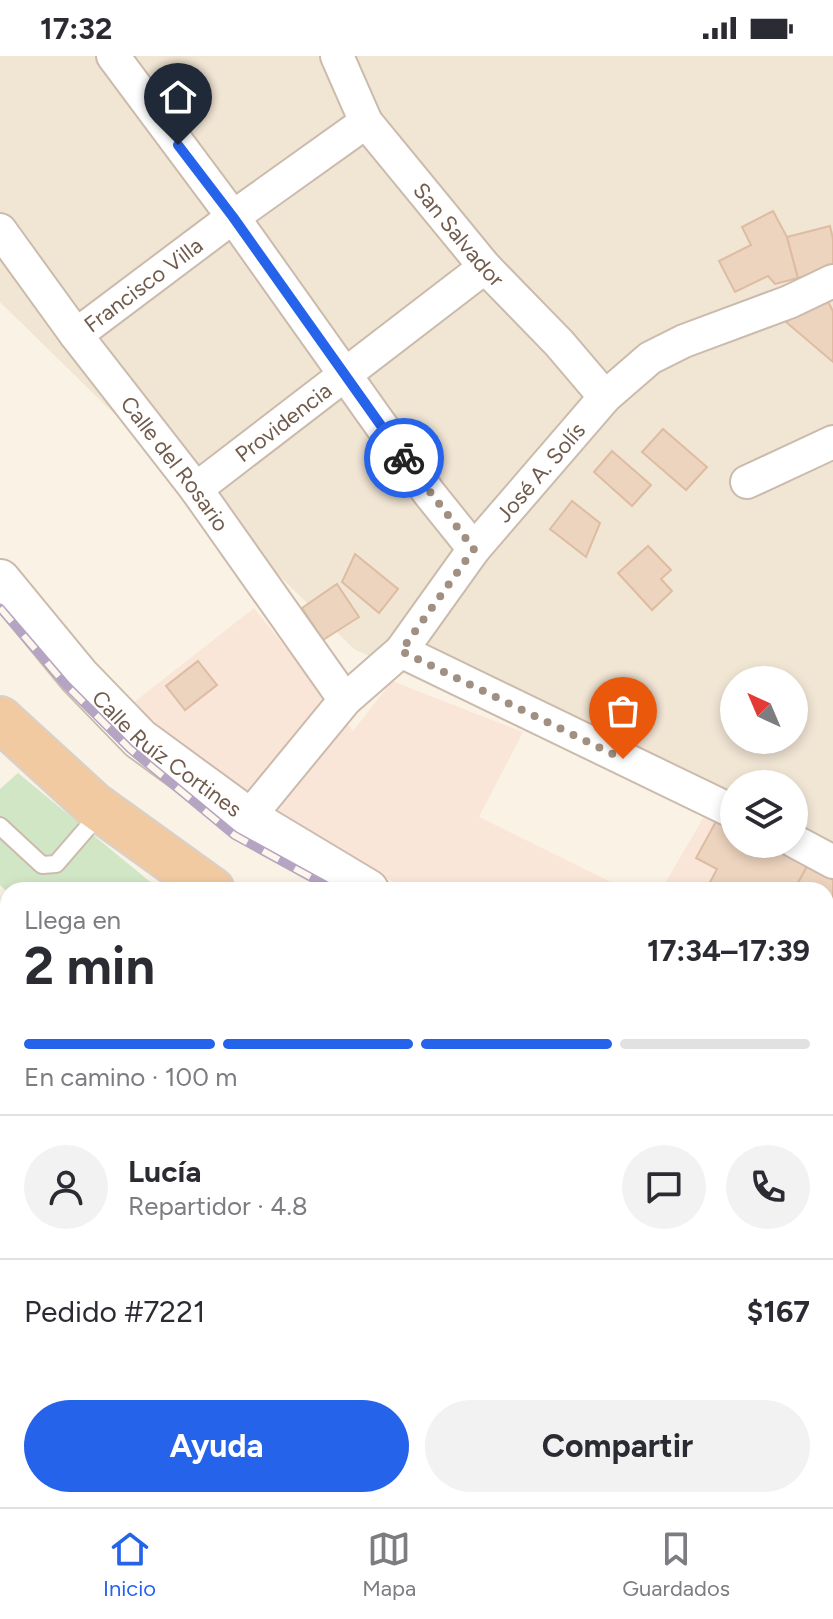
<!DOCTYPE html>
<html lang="es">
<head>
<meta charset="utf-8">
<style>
  body { margin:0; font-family:Figtree,sans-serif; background:#f2f2f3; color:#2b2b33; height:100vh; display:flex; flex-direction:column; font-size:30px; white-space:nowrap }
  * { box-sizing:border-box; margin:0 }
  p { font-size:26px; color:#7c7c81 }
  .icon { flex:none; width:44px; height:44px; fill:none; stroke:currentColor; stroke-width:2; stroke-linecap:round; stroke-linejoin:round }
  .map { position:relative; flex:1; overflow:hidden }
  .side { position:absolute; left:0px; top:826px; width:834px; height:626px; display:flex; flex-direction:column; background:#fff; border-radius:24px 24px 0 0; box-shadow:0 4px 12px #0003 }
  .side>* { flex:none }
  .needle { width:52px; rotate:316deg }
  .buttons { position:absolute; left:720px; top:610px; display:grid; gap:16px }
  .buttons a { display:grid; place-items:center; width:88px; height:88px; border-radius:50%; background:#fff; box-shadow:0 4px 12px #0003; font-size:40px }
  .pin { position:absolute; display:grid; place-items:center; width:68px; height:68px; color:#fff; margin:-82px -34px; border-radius:50% 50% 50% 0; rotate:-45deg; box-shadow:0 0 8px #0007 }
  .pin .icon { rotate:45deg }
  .courier { position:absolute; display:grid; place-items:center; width:80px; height:80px; margin:-40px; border:6px solid #2563eb; border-radius:50%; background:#fff; color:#222; box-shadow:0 2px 10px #0007 }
  .summary em { font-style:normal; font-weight:700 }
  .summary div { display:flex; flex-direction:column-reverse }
  .summary { display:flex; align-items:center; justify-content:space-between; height:136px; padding:0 24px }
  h1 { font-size:52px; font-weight:700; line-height:60px }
  .bar { display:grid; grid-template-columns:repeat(4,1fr); gap:12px 8px; align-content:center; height:96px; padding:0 24px }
  .bar i { height:10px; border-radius:6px; background:#e1e1e2 }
  .bar .selected { background:#2563eb }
  .bar p { grid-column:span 4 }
  .line { display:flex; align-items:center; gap:20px; padding:0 24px; border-top:2px solid #e1e1e2 }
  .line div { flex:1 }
  .round { display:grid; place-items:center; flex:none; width:84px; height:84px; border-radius:42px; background:#f2f2f3 }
  .button { display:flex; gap:16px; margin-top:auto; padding:16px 24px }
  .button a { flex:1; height:92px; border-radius:48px; background:#2563eb; color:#fff; font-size:32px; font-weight:700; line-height:92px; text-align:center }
  .button a+a { background:#f2f2f3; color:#2b2b33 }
  .status { display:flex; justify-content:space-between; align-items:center; height:56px; padding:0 40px; background:#fff; direction:ltr }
  .status svg { height:22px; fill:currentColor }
  .menu { display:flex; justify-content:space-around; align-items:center; height:112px; border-top:2px solid #e1e1e2; background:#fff; font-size:22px; color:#7c7c81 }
  .menu a { display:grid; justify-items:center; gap:4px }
  .menu .selected { color:#2563eb }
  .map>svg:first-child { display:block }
</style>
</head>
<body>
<div class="status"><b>17:32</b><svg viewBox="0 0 49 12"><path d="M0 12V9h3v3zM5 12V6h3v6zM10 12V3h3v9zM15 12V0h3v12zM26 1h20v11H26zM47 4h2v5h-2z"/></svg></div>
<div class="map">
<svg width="833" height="1451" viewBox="0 0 833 1451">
  <rect width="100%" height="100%" fill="#faf3e5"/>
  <path fill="#f1e5d4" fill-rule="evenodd" d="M0,0H833V823L761,788H794V728H734V775L354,593L0,246ZM734,624H794V684H734Z"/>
  <g fill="#fae5d9">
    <path d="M254,552L353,675L392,625L523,676L479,761L627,834H410L358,808L187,695L133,647Z"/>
    <path d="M705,759L734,775V788L833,827V1056L826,1053V834H661Z"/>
    <path d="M0,878L8,886V1444H226L219,1451H0Z"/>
    <path d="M826,1201L833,1204V1451H309L296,1444H826Z"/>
  </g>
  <path fill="#d0e6c5" d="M18,717L160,834H8V837L0,829V733Z"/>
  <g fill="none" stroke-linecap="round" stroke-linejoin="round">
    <path stroke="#a2c8d3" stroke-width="8" d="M192,1451L199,1444"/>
  </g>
  <g fill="#edd4bf" stroke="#debca1" stroke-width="2">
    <path d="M773,155L787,181L798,222L775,228L768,220L735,236L719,205L751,189L742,171Z"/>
    <path d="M830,170L833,183V211L798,222L787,181Z"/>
    <path d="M826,242L833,255V306L786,266Z"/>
    <path d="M663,373L707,411L686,434L642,396Z"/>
    <path d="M612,395L651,429L632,450L594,416Z"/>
    <path d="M572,445L600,467L586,501L550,473Z"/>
    <path d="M648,490L671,514L661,523L672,535L652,554L618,517Z"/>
    <path d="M355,498L398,533L379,557L342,526Z"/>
    <path d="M337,528L359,561L323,584L302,552Z"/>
    <path d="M198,605L217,629L185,654L166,630Z"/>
    <path d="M720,758L734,766V788H775L809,807L794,834H706L717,813L696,802Z"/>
    <path d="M809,807L833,819V903L826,899V834H794Z"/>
    <path d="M3,1058L8,1061V1079L0,1068Z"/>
    <path d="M391,1444H401L415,1451H388Z"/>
  </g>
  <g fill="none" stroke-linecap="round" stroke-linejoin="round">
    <g stroke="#cbbbac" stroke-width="20">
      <g id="service">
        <path d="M0,770L42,809L56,808L101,756"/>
        <path d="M826,946L833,950"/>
        <path d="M826,1016L833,1002"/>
        <path d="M826,1332L833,1336"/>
      </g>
    </g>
    <g stroke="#cbbbac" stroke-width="36">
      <g id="minor">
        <path d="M113,0L233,161L429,437L474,493"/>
        <path id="s1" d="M337,0L366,66L485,211L559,287L605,341"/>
        <path id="s2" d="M0,174L76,279L196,433L345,644"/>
        <path id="s3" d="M76,279L233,161L366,66"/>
        <path d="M747,426L833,386"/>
        <path id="s4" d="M196,433L485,211"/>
        <path d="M401,595L734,756"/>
        <path id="s5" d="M248,762L345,644L401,595L474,493L605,341L650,302L684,285L789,246L833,225"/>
        <path d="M794,785L833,806"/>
        <path d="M678,1451L681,1444"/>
      </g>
    </g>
    <g stroke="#cbbbac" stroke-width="44">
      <g id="tertiary">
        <path id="s6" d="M0,524L79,620L140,683L248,762L368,834"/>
        <path d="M826,1076L833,1080"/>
        <path d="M0,1106L8,1117"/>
        <path d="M255,1444L268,1451"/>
      </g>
    </g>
    <g stroke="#d7d1cd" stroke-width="48">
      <g id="trunk">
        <path d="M0,663L94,749L212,834"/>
        <path d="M0,1024L8,1029"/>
        <path d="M826,1174L833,1178"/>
        <path d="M790,1444L803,1451"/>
      </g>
    </g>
    <use href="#service" stroke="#fff" stroke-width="16"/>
    <use href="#minor" stroke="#fff" stroke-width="32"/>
    <use href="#tertiary" stroke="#fff" stroke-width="40"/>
    <use href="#trunk" stroke="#f1caa2" stroke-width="44"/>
    <g stroke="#b6a4c3" stroke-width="9">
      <g id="rail">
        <path d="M0,552L66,629L130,693L234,779L334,834"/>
        <path d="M826,1097L833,1101"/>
      </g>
    </g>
    <use href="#rail" stroke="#fdf7eb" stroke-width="6" stroke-dasharray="18" stroke-linecap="butt"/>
  </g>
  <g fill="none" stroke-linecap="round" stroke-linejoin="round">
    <path stroke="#a19082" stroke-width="8" stroke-dasharray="0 14.4" d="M404,402L474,493L401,595L623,703"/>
    <path stroke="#2563eb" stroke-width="10" d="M178,89L233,161L404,402"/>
  </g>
  <g text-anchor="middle" stroke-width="8" stroke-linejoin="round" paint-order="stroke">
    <g font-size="22" fill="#715b4c" stroke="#fdf7eb">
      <text dy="8" stroke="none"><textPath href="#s1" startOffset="218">San Salvador</textPath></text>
      <text dy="8" stroke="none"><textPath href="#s3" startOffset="84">Francisco Villa</textPath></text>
      <text dy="8" stroke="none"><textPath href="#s4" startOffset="110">Providencia</textPath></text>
      <text dy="8" stroke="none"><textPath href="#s2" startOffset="292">Calle del Rosario</textPath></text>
      <text dy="8" stroke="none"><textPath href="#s5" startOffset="454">José A. Solís</textPath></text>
      <text dy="8" stroke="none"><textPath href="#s6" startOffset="242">Calle Ruíz Cortines</textPath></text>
    </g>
  </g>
</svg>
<div class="buttons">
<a><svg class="needle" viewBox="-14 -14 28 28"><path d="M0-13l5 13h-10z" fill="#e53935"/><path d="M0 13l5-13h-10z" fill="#7c7c81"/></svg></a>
<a><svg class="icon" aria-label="layers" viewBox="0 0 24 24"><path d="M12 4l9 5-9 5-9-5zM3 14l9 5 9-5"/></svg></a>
</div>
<div class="pin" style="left:623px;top:703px;background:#ea580c"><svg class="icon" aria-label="bag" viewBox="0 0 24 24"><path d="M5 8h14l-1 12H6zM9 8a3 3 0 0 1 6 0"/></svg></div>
<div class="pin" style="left:178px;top:89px;background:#1f2937"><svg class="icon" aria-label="home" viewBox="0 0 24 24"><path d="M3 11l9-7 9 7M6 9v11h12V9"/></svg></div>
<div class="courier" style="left:404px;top:402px"><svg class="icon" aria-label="bike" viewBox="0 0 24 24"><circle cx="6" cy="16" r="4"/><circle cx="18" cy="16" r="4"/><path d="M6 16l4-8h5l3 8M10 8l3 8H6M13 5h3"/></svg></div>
<section class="side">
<div class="summary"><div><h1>2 min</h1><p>Llega en</p></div><em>17:34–17:39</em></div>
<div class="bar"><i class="selected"></i><i class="selected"></i><i class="selected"></i><i></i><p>En camino · 100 m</p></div>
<div class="line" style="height:144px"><a class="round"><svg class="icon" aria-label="person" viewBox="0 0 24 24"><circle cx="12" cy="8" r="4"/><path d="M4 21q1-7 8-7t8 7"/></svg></a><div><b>Lucía</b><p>Repartidor · 4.8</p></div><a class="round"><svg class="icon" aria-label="chat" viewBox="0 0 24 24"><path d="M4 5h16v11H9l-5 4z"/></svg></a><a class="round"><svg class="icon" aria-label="phone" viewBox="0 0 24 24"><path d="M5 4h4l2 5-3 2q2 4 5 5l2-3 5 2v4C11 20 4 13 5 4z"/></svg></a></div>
<div class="line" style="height:104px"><div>Pedido #7221</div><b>$167</b></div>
<div class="button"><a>Ayuda</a><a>Compartir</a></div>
</section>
</div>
<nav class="menu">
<a class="selected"><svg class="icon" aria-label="home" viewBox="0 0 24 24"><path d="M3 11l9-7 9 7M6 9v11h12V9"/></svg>Inicio</a>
<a><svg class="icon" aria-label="map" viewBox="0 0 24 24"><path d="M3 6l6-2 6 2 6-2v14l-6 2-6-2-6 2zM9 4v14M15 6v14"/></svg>Mapa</a>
<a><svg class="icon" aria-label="saved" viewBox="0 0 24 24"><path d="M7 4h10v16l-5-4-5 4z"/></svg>Guardados</a>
</nav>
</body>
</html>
